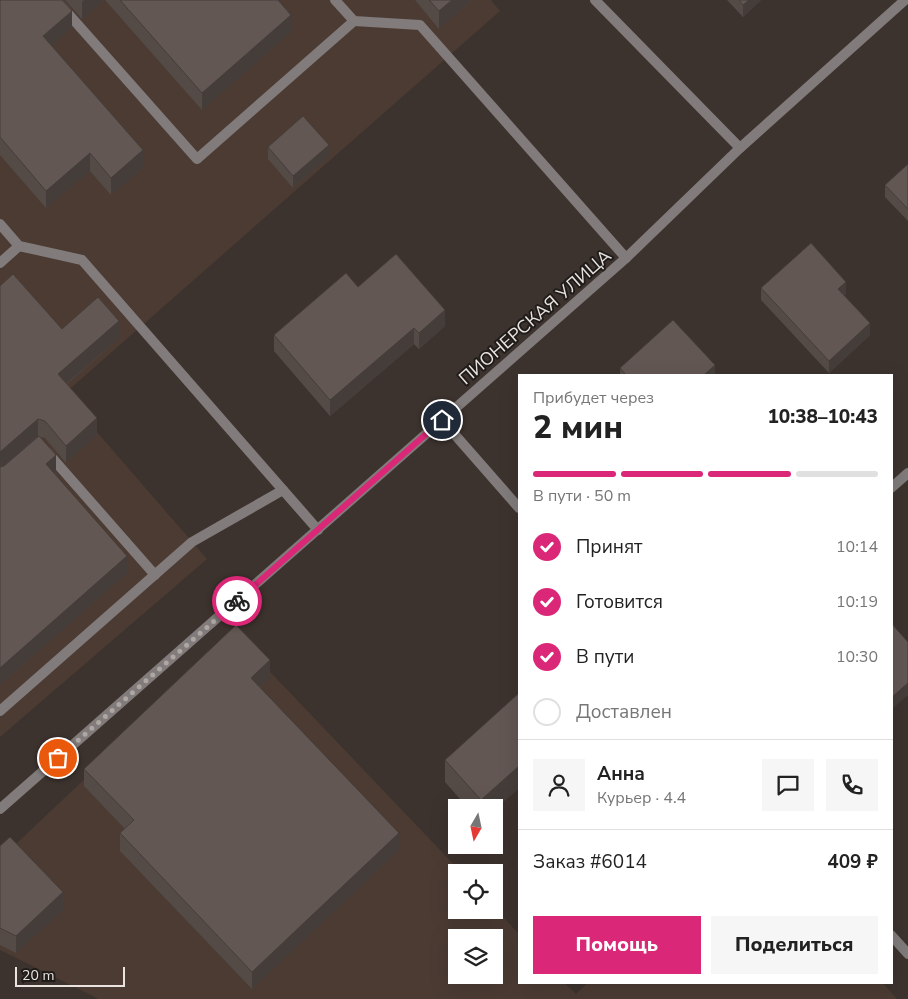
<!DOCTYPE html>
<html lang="ru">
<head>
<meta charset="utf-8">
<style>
  body { margin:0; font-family:"Nunito Sans",sans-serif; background:#f6f6f6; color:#222; height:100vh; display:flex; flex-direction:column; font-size:19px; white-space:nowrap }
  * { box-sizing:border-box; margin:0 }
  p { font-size:16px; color:#767676 }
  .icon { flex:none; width:28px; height:28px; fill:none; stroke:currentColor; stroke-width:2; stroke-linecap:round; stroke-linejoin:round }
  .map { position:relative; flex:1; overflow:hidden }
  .side { position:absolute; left:518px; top:374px; width:375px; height:610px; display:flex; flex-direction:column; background:#fff; border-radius:0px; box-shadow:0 5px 20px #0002 }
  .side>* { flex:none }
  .needle { width:32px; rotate:189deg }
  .fabs { position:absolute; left:448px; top:799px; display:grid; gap:10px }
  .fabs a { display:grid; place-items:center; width:55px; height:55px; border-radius:0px; background:#fff; box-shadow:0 5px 20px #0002; font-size:25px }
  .scale { position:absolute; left:15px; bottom:12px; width:110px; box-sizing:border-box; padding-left:5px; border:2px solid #eae4e1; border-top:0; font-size:14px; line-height:18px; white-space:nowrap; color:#eae4e1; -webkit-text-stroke:4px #201c1a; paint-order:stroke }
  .pin { position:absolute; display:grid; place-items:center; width:42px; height:42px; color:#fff; margin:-21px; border:2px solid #fff; border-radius:50%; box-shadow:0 1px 5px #0007 }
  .courier { position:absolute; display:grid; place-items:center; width:50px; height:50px; margin:-25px; border:4px solid #db2777; border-radius:50%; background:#fff; color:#222; box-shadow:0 1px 6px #0007 }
  .headline em { font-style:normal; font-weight:800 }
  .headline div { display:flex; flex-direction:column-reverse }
  .headline { display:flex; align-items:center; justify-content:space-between; height:85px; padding:0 15px }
  h1 { font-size:32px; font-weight:800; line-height:38px }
  .bar { display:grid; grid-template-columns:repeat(4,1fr); gap:8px 5px; align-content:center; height:60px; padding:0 15px }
  .bar i { height:6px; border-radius:4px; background:#e0e0e0 }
  .bar .active { background:#db2777 }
  .bar p { grid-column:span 4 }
  .line { display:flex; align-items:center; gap:12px; padding:0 15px; border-top:1px solid #e0e0e0 }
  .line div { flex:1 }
  .round { display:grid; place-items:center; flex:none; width:52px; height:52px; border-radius:0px; background:#f6f6f6 }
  ol { padding:0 15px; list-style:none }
  li { display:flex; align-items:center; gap:15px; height:55px }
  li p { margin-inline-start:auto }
  li .icon { padding:5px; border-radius:50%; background:#db2777; color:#fff; stroke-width:4 }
  li:last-child { color:#767676 }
  li i { width:28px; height:28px; border:2px solid #e0e0e0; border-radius:50% }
  .primary-button { display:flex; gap:10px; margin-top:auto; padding:10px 15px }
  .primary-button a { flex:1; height:58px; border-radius:0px; background:#db2777; color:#fff; font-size:20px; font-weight:800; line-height:58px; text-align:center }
  .primary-button a+a { background:#f6f6f6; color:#222 }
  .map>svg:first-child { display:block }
</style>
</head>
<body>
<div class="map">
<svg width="908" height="999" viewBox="0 0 908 999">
  <rect width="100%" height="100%" fill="#3d332e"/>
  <g fill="#4b3b33" fill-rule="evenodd">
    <path d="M0,0H491L500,11L64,394L207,559L0,737Z"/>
    <path d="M236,636L461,872H456V910H494V907L519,934V982L565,983L576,994L588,982H882L897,999H99L0,950V859ZM456,938H494V975H456Z"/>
  </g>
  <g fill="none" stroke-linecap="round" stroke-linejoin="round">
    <g stroke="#817b7b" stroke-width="10">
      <path d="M56,0L197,159L354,21"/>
      <path d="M335,0L354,21L420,25L626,258"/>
      <path d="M0,224L19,246L82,260L318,530"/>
      <path d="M0,263L19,246"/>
      <path d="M47,452L155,575"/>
      <path d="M0,711L192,542L283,490"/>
    </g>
    <g stroke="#817b7b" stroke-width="10">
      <path d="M595,0L740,148"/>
      <path d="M442,420L519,508"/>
      <path d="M891,488L908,473"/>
      <path d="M0,809L626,258L740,148L905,0"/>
      <path d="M891,935L908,954"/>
    </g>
  </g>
  <g fill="#544b47" fill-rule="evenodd">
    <path d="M0,0L72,28L51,46L143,168L111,195L90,171L46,208L0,155Z"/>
    <path d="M65,0H104L82,19Z"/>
    <path d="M105,0H278L291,32L202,110Z"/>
    <path d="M415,0H472L439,29Z"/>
    <path d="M727,0H761L743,17Z"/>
    <path d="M268,147L329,157L293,188L268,159Z"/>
    <path d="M908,164V221L885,197V185Z"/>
    <path d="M0,286L62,329L119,338L67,384L97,435L66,463L45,438L41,437L56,472L55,473L127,573L0,685ZM38,436L4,466L3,467Z"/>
    <path d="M358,287L445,326L419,349L414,344L330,416L274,351V335Z"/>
    <path d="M761,288L846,294L844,295L870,335L829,373L761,300Z"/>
    <path d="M620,368L715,375H620Z"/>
    <path d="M270,678L260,687L399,850L252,989L120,851V833L125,829L84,786V769Z"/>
    <path d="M519,693V788L494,810V808H468L445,782V760Z"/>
    <path d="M0,846L63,910L16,953L0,945Z"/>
  </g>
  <g fill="#453d3a">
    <path d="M84,0H104L82,19V2Z"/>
    <path d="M452,0H472L439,29V11Z"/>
    <path d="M749,0H761L743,17V5Z"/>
    <path d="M72,11V28L43,53V36Z"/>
    <path d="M291,15V32L202,110V93Z"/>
    <path d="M329,145V157L293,188V176Z"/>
    <path d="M143,150V168L111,195V178Z"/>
    <path d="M90,153V171L46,208V191Z"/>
    <path d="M846,282V294L838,301V289Z"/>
    <path d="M445,310V326L419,349V333Z"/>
    <path d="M119,321V338L58,391V374Z"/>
    <path d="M870,323V335L829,373V361Z"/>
    <path d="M414,328V344L330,416V400Z"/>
    <path d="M715,365V375H704Z"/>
    <path d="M97,418V435L66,463V446Z"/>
    <path d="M38,419V436L0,469V452Z"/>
    <path d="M56,455V472L46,481V464Z"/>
    <path d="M127,556V573L0,685V668Z"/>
    <path d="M270,660V678L251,695V678Z"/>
    <path d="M908,683V695L891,710V698Z"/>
    <path d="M519,766V788L494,810V808H481V800Z"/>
    <path d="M399,833V850L252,989V972Z"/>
    <path d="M63,892V910L16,953V936Z"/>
  </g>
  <g fill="#625753" stroke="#453d3a">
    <path d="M0,0H62L72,11L43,36L143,150L111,178L90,153L46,191L0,137Z"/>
    <path d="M120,0H278L291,15L202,93Z"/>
    <path d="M429,0H452L439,11Z"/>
    <path d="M739,0H749L743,5Z"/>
    <path d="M303,116L329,145L293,176L268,147Z"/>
    <path d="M908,164V209L885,185Z"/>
    <path d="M811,243L846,282L838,289L870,323L829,361L761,288Z"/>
    <path d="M396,254L445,310L419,333L414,328L330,400L274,335L346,273L358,287Z"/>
    <path d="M13,274L62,329L98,297L119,321L58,374L97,418L66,446L45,421L38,419L0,452V286Z"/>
    <path d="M673,320L715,365L704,375H626L620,368Z"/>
    <path d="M39,436L56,455L46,464L127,556L0,668V467L4,466Z"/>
    <path d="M891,623L908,642V683L891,698Z"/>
    <path d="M236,625L270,660L251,678L399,833L252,972L120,833L134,820L84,769Z"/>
    <path d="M519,693V766L481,800L445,760Z"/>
    <path d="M10,837L63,892L16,936L0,928V846Z"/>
  </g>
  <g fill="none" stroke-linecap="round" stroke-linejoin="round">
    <path stroke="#ada6a2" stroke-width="5" stroke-dasharray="0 9" d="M58,758L237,601"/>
    <path stroke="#db2777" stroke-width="6" d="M237,601L442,420"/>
  </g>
  <g text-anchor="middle" stroke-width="4" stroke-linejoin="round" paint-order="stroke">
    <g font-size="18" fill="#eae4e1" stroke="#201c1a">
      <text transform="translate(535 317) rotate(-41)" y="6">ПИОНЕРСКАЯ УЛИЦА</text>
    </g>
  </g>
</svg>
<div class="fabs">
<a><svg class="needle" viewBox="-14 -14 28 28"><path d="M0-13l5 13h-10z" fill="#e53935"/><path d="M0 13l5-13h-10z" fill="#767676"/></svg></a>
<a><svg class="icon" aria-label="locate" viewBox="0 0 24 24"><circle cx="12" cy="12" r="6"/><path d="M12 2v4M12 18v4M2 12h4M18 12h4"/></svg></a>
<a><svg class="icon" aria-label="layers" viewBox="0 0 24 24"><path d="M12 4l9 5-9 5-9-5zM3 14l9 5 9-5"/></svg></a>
</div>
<div class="scale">20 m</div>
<div class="pin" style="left:58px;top:758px;background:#ea580c"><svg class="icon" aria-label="bag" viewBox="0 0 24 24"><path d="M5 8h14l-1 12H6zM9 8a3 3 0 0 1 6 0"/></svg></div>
<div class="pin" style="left:442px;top:420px;background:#1f2937"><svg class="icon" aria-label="home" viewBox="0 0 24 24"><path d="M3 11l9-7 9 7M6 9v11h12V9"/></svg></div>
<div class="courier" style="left:237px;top:601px"><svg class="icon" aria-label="bike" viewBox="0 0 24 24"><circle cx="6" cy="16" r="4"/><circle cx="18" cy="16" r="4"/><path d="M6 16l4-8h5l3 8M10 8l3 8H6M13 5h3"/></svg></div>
<section class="side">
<div class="headline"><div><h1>2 мин</h1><p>Прибудет через</p></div><em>10:38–10:43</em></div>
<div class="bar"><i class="active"></i><i class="active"></i><i class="active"></i><i></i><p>В пути · 50 m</p></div>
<ol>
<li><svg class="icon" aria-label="check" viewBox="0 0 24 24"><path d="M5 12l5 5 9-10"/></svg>Принят<p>10:14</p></li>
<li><svg class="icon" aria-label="check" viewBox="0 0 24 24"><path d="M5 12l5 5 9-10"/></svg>Готовится<p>10:19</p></li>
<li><svg class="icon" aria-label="check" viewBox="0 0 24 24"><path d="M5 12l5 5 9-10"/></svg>В пути<p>10:30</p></li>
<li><i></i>Доставлен</li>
</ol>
<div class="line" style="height:90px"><a class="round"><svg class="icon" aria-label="person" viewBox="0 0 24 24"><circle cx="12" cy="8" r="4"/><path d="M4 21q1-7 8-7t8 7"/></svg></a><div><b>Анна</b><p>Курьер · 4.4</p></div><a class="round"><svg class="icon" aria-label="chat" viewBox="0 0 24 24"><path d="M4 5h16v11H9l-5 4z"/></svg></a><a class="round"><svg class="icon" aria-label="phone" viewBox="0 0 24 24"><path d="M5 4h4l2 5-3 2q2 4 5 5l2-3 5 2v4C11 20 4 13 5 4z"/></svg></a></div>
<div class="line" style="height:65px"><div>Заказ #6014</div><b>409 ₽</b></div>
<div class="primary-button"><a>Помощь</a><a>Поделиться</a></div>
</section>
</div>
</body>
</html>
